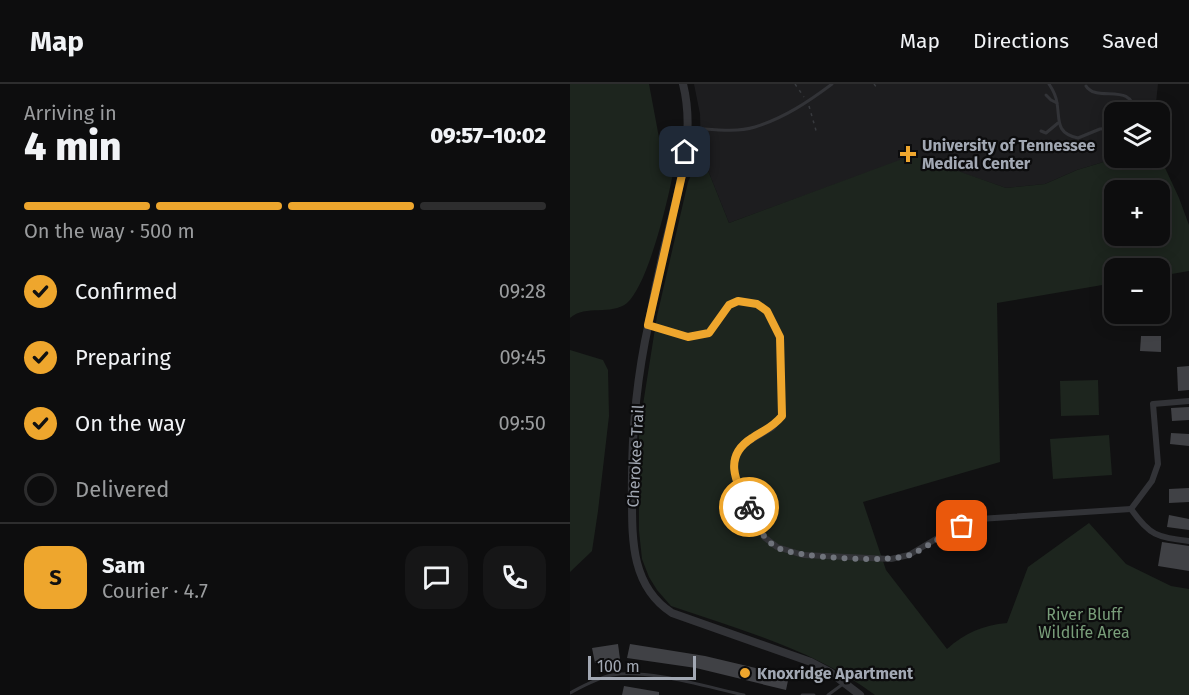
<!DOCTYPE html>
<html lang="en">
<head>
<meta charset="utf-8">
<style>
  body { margin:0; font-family:"Fira Sans",sans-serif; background:#161617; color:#f1f3f6; height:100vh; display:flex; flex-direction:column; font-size:22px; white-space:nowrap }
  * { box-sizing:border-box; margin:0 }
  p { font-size:20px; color:#9a9c9e }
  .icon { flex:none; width:33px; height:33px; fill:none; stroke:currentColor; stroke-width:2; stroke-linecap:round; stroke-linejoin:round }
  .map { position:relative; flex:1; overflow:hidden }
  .panel { display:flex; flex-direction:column; background:#0d0d0e; width:570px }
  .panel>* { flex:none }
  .tools { position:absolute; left:534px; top:18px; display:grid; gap:12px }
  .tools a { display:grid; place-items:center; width:66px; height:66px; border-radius:12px; background:#0d0d0e; box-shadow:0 3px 15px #0003,0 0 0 2px #2d2d2e; font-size:30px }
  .scale { position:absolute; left:18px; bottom:15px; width:108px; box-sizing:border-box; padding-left:6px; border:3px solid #a2a8b3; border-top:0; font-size:16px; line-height:21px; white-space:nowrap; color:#a2a8b3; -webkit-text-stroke:4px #0c0c0d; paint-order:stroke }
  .pin { position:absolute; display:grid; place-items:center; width:51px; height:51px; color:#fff; margin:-26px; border-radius:12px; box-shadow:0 3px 9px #0006 }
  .courier { position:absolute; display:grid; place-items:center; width:60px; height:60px; margin:-30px; border:4px solid #eea62d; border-radius:50%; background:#fff; color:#222; box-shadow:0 2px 8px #0007 }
  .overview em { font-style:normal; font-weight:800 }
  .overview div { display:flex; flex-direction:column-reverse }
  .overview { display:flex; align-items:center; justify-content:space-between; height:102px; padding:0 24px }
  h1 { font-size:39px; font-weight:800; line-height:45px }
  .bar { display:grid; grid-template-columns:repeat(4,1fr); gap:9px 6px; align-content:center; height:72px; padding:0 24px }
  .bar i { height:8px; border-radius:4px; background:#2d2d2e }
  .bar .on { background:#eea62d }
  .bar p { grid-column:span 4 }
  .line { display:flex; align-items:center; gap:15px; padding:0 24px; border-top:2px solid #2d2d2e }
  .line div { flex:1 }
  .round { display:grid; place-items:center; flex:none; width:63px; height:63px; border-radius:18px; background:#161617 }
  ol { padding:0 24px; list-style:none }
  li { display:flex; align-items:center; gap:18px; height:66px }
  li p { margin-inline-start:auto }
  li .icon { padding:6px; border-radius:50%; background:#eea62d; color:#111; stroke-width:4 }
  li:last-child { color:#9a9c9e }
  li i { width:33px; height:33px; border:3px solid #2d2d2e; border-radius:50% }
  header { display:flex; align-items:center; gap:36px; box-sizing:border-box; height:84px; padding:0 30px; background:#0d0d0e; border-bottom:2px solid #2d2d2e }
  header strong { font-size:28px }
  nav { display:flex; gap:33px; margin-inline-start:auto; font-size:21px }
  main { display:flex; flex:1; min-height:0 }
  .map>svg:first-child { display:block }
</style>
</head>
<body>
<header>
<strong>Map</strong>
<nav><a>Map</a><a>Directions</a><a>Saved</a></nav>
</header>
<main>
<section class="panel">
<div class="overview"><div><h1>4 min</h1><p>Arriving in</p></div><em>09:57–10:02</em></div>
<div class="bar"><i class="on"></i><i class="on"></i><i class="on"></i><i></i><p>On the way · 500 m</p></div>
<ol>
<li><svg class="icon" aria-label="check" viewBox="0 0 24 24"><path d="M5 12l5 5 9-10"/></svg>Confirmed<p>09:28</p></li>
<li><svg class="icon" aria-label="check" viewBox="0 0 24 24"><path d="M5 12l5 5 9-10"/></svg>Preparing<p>09:45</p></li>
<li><svg class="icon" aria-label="check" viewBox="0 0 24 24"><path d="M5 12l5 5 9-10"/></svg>On the way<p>09:50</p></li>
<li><i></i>Delivered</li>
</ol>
<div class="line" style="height:108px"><b class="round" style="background:#eea62d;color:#111">S</b><div><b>Sam</b><p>Courier · 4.7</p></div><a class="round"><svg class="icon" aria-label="chat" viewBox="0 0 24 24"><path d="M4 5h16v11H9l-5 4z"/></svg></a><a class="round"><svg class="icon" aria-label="phone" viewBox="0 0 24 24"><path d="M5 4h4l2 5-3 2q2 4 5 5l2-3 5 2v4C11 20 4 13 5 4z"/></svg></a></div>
</section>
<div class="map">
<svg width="619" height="611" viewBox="0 0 619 611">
  <rect width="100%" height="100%" fill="#111112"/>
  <path fill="#1d1d1f" d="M124,0H588L585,28H544V74H547L507,86L475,100L436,104L343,72L159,139L131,69L130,30Z"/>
  <g fill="#1d251e" fill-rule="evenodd">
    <path d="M0,0H79L90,59L107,66C103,98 80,199 57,219C41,232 16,220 0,234Z"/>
    <path d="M131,69L159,139L343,71L436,104L475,100L507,86L547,74L590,73L609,114L619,141V187L590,192V184H544V199L427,219L430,378L293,418L316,486L377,565C395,549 413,541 437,539L458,483L519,439L556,480L601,502L619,505V611H305C245,566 171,546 101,522L87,506L79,493L72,475L69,447V346L87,232L118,98ZM544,106H590V152H544Z"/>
    <path d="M0,266L33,276L38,286L39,332L28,427L22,467L0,488Z"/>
    <path d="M528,296L529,331L491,332L490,297Z"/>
    <path d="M539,351L542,391L483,395L480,355Z"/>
  </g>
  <g fill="#404145">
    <path d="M571,252H591V268L570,267Z"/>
    <path d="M619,282V306L608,307L607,283Z"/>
    <path d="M619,323V336L602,337L601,324Z"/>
    <path d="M601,349L619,350V362L600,360Z"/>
    <path d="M619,404V418L599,419V405Z"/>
    <path d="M599,431L619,435V446L597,443Z"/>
    <path d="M592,458L619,462V487L588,482Z"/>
    <path d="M48,560L50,575L25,579L22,564Z"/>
    <path d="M60,560L135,572L219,592L216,606L126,584L57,574Z"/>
    <path d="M54,602L89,608V611H52Z"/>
  </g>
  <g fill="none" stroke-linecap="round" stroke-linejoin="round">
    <g stroke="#383a3e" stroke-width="1.5" stroke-dasharray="3 4.5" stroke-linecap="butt">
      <path d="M225,0L234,13"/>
      <path d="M304,0L307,4"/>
      <path d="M239,22L247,50"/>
    </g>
    <g stroke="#323337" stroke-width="3">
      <path d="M479,0C483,6 486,11 487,19C490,36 485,49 508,54L530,45L544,44"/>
      <path d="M516,2C517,4 522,8 524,8C539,13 563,3 564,28"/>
      <path d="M476,11L481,16L487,19"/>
      <path d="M120,44C141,45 165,49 185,43C214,34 238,18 262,0"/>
      <path d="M471,47L476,49L488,39"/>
      <path d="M0,609C13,602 27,594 42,591C79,585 137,603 174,611"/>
      <path d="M232,611H244"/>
      <path d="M258,611L273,600"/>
    </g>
    <g stroke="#323337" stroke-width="6">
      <path d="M78,241L118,253L139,249L159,221L168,217L187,220L197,227L210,253L212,332L202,344L173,361L165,373L163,383L169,403L194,453L207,463L233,471L321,475L339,471L376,449L409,435L561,425"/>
      <path d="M561,425L582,397L588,380L583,320L619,317"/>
      <path d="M561,425C580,452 587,453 619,457"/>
    </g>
    <path stroke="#323337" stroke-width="8" d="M113,0C126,51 109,103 97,153C90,181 84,209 79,238C66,296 61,355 62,415C62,458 62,503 102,529L241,578L260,588L290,611"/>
  </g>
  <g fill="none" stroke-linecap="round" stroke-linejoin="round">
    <path stroke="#6f737b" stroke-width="6" stroke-dasharray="0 10.8" d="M179,423C186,438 192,456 208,464C228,474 319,479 340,471C358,463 374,450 392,442"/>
    <path stroke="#eea62d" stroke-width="8" d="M115,68L112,91L78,241L118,253L139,249L159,221L168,217L187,220L197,227L210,253L212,332C202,344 194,346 182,354C152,373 166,398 179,423"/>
  </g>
  <g fill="#eea62d" stroke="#0c0c0d" stroke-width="2">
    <path d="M335 61h6v6h6v6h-6v6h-6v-6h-6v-6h6z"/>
    <circle cx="175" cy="589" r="6"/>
  </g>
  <g text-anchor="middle" stroke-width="4.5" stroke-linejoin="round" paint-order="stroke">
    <g font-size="16" font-weight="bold" fill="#a2a8b3" stroke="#0c0c0d" text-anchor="start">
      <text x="352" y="67">University of Tennessee<tspan x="352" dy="18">Medical Center</tspan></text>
      <text x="187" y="595">Knoxridge Apartment</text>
    </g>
    <g font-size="16" fill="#a2a8b3" stroke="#0c0c0d">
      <text transform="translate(65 372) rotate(-87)" y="6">Cherokee Trail</text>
    </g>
    <g font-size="16" fill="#799e7a" stroke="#0c0c0d">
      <text x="514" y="536">River Bluff<tspan x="514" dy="18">Wildlife Area</tspan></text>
    </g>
  </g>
</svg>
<div class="tools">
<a><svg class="icon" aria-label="layers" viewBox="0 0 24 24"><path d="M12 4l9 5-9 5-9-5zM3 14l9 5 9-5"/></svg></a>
<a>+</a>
<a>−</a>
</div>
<div class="scale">100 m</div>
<div class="pin" style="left:392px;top:442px;background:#ea580c"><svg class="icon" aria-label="bag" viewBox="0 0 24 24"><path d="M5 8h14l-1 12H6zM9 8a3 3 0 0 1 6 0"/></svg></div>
<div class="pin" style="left:115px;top:68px;background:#1f2937"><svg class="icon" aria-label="home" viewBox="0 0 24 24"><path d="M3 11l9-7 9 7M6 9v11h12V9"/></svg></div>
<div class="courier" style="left:179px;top:423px"><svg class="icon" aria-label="bike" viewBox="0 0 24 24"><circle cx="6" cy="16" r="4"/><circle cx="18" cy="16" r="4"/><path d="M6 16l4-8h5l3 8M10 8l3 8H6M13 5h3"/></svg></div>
</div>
</main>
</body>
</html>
